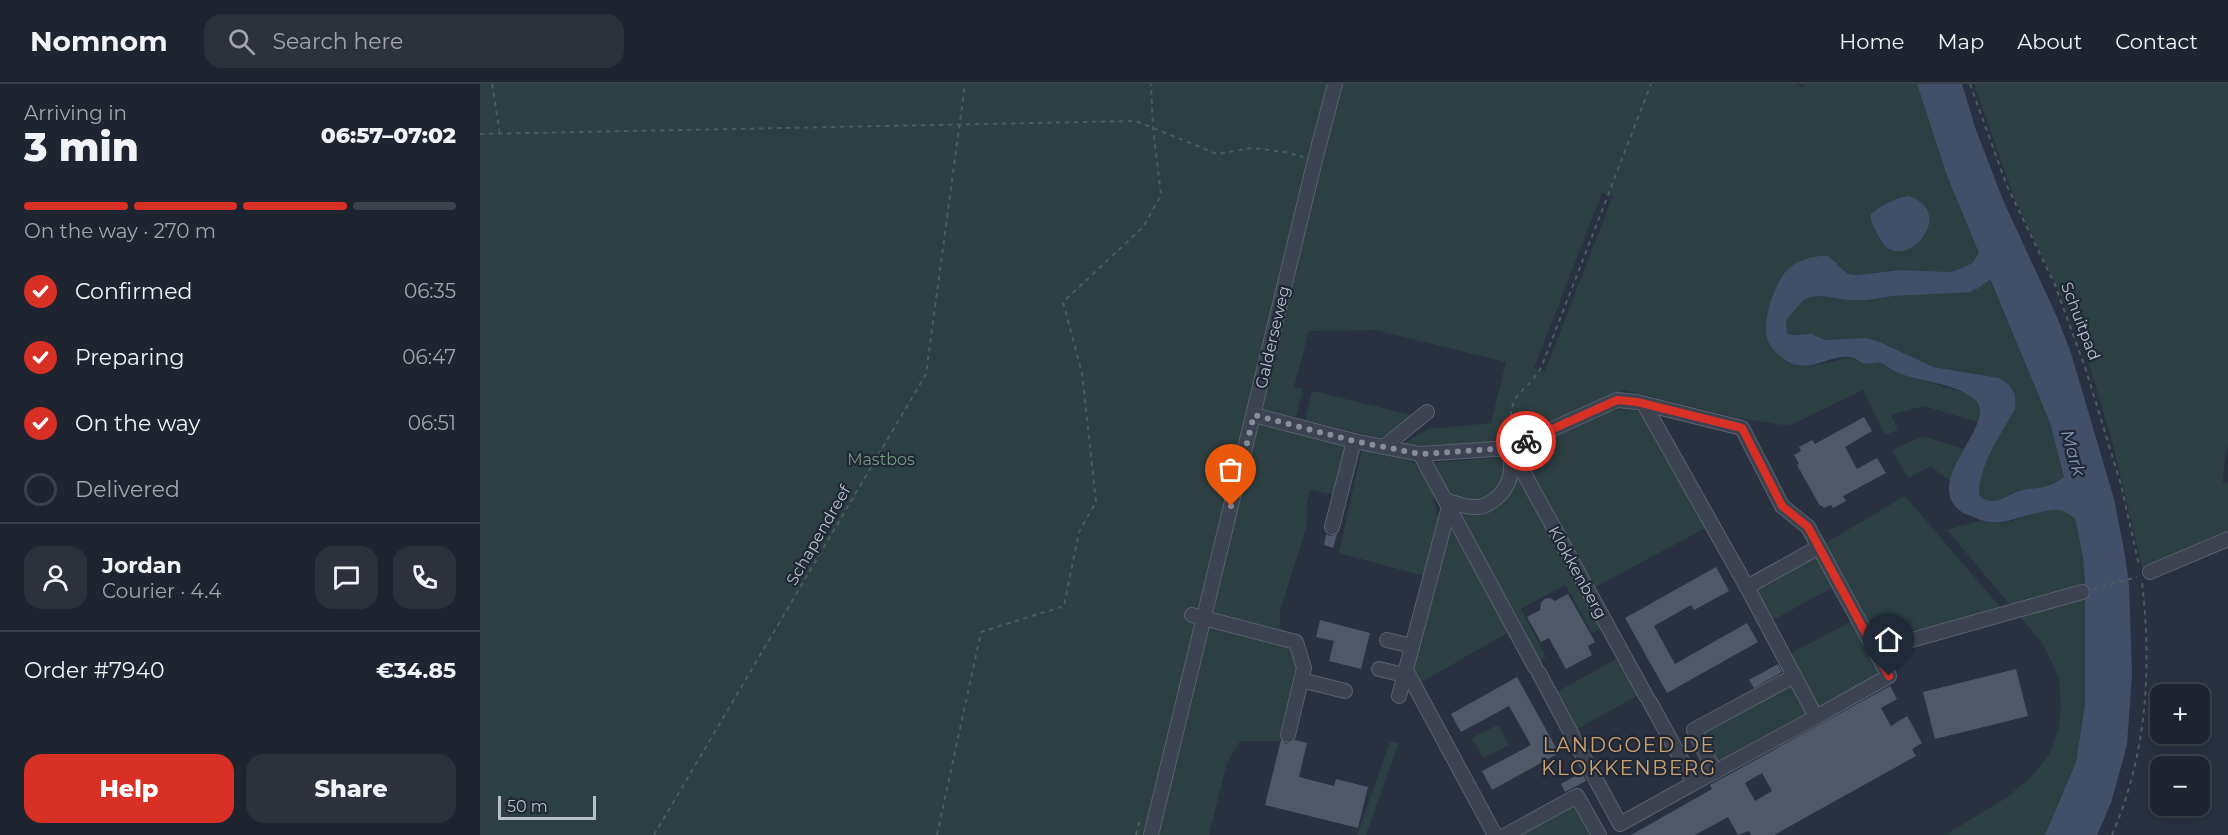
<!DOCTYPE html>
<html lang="en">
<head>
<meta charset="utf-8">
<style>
  body { margin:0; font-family:Montserrat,sans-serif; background:#2c313c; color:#f1f3f6; height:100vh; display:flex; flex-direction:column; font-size:22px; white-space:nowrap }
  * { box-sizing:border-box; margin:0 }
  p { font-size:20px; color:#a1a5ab }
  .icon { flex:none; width:33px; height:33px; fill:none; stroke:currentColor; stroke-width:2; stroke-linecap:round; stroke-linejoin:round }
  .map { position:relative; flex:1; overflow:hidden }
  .side { display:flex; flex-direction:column; background:#1f2530; width:480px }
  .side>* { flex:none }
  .fabs { position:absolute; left:1670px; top:600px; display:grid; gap:12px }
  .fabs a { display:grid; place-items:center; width:60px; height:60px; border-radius:12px; background:#1f2530; box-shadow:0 3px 9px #0003,0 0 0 2px #3c424c; font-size:30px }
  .scale { position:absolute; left:18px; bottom:15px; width:98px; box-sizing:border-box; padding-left:6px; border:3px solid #b9bfca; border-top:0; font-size:16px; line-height:21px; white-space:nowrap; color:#b9bfca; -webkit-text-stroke:4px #212835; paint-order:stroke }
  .pin { position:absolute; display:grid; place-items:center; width:51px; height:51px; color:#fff; margin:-62px -26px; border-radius:50% 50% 50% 0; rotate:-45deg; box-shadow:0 0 6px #0007 }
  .pin .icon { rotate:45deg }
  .courier { position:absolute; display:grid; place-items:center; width:60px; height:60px; margin:-30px; border:4px solid #d93025; border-radius:50%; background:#fff; color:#222; box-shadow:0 2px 8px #0007 }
  .head em { font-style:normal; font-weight:800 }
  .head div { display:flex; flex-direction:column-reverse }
  .head { display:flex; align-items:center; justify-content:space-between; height:102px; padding:0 24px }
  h1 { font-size:39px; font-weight:800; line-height:45px }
  .bar { display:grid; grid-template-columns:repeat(4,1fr); gap:9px 6px; align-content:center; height:72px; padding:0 24px }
  .bar i { height:8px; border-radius:4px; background:#3c424c }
  .bar .active { background:#d93025 }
  .bar p { grid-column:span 4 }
  .line { display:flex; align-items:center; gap:15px; padding:0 24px; border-top:2px solid #3c424c }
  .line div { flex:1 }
  .round { display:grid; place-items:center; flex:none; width:63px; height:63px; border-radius:18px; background:#2c313c }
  ol { padding:0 24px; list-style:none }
  li { display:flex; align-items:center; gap:18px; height:66px }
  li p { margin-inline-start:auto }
  li .icon { padding:6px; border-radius:50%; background:#d93025; color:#fff; stroke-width:4 }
  li:last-child { color:#a1a5ab }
  li i { width:33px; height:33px; border:3px solid #3c424c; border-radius:50% }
  .primary-button { display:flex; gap:12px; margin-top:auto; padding:12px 24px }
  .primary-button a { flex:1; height:69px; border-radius:18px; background:#d93025; color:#fff; font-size:24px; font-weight:800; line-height:69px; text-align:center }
  .primary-button a+a { background:#2c313c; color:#f1f3f6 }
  header { display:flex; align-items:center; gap:36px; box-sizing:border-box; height:84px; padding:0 30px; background:#1f2530; border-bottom:2px solid #3c424c }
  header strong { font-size:28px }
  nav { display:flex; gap:33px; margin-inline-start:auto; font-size:21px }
  .search { width:420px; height:54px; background:#2c313c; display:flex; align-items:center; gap:15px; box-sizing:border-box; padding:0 21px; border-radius:18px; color:#a1a5ab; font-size:22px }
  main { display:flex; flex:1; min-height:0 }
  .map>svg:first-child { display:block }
</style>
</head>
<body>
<header>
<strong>Nomnom</strong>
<div class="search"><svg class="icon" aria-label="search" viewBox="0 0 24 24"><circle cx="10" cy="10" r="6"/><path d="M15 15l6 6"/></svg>Search here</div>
<nav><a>Home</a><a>Map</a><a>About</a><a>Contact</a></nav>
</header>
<main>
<section class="side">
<div class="head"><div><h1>3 min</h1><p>Arriving in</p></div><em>06:57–07:02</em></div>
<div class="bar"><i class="active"></i><i class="active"></i><i class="active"></i><i></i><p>On the way · 270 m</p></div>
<ol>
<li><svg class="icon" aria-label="check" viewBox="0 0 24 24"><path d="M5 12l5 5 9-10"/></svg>Confirmed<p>06:35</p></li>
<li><svg class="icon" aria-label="check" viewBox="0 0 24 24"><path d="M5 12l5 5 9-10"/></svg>Preparing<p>06:47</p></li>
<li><svg class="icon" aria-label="check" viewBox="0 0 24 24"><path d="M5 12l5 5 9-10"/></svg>On the way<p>06:51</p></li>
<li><i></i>Delivered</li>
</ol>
<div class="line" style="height:108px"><a class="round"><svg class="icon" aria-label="person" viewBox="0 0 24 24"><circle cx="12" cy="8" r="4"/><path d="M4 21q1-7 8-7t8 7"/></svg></a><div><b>Jordan</b><p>Courier · 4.4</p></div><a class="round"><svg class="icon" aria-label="chat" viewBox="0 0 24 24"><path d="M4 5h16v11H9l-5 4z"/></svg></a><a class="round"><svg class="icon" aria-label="phone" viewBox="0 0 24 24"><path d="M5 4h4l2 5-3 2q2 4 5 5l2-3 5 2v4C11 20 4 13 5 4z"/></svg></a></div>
<div class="line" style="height:78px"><div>Order #7940</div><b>€34.85</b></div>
<div class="primary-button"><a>Help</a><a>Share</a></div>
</section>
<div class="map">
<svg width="1748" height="751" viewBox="0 0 1748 751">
  <rect width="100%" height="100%" fill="#293140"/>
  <g fill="#2c3f42" fill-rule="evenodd">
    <path d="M0,0H1317L1321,3L1327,0H1437L1467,92L1499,169L1492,179L1480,185L1470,188L1421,186L1377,191L1368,190L1363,186L1349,172C1316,174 1311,182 1294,209L1315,280L1338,281L1370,273L1382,279H1400L1417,288L1488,310C1499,318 1501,325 1497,338L1444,322L1411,331L1418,346L1405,351L1383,306L1309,342L1258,334L1144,306L1035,356L943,362L923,360L948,345L1011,339L1026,278L895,246L829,247L814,303L823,305L816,333L806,331L803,345L869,362L855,411L830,406L827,418V441L800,527V560L809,563L816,582L800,657H760L747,679L729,751H0ZM1122,109L1133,112L1065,287L1054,284Z"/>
    <path d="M1494,0H1748V362L1744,380L1743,400L1748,398V453L1712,464L1663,486L1632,357L1607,273L1594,239L1535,116Z"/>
    <path d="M1509,194L1570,339L1584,393C1579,396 1573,401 1567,402C1560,405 1551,404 1543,406C1528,410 1513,426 1499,410C1500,379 1520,352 1535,325C1537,311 1531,301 1519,294L1453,283L1400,258L1346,256L1331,250L1312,251L1307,249L1306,236L1323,217L1330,213L1342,212L1366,216H1388L1413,212L1492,206L1497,205Z"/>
    <path d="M832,307L931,331L902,354L825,336Z"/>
    <path d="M1150,325L1166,330L1229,442L1112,505L1039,367L1126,327Z"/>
    <path d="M1443,352L1483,365L1470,397L1451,382L1428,394L1412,366Z"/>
    <path d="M882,365L932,377L951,402L958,434L944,492L859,469Z"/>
    <path d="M1025,373L1028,383L1020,404L1006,416L997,418L965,410L948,379Z"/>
    <path d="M1036,390L1123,543L1112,549L1085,501L1041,525L1066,573L1059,578L972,422L998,427Z"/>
    <path d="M1425,412L1520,523L1399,561L1344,460Z"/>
    <path d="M1573,425L1582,426L1595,434L1603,473L1605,499V620L1596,678L1565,751H1465L1526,714L1552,692L1569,671L1579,643L1581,621L1579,593L1563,560L1467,446L1499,437L1518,439L1530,438L1550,430Z"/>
    <path d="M970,444L1029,548L938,600L932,586Z"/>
    <path d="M1336,470L1354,503L1291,537L1273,504Z"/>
    <path d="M1372,537L1400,589L1338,622L1310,570Z"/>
    <path d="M1140,573L1160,610L1094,647L1073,610Z"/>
    <path d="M1314,599L1330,627L1235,679L1220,650Z"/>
    <path d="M1018,641L1029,661L1003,674L992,654Z"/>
    <path d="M910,658H919L886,751H877Z"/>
    <path d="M1097,719L1113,748L1108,751H1039Z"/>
  </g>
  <g fill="#424f69" fill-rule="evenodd">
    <path d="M1437,0H1482L1496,46L1523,116L1577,233L1591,269L1634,415L1645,471L1649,501L1652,590L1647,661L1631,719L1617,751H1565L1596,678L1605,620V499L1603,473L1595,434C1590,431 1585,427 1579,426C1573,425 1567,427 1561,428C1534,433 1519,446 1491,432C1487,431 1482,429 1479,426C1442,395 1521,338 1494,315C1476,299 1439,298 1416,288C1411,286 1406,281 1401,279C1395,278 1388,281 1382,279C1378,277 1376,274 1370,273C1347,271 1328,292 1304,275C1298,271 1292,265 1289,259C1280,241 1294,200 1307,186C1317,176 1335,171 1349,172L1363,186L1368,190L1377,191L1421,186L1470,188L1480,185L1492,179L1499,169L1467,92ZM1510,195L1570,339L1584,393C1579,396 1573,401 1567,402C1559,405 1551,404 1543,406C1527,410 1512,426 1499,410C1500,379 1520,352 1535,325C1537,309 1533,302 1519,294L1453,283L1400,258L1387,254L1346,256L1331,250L1312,251L1307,249L1306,236L1323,217L1330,213L1342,212L1366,216H1388L1413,212L1492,208V206L1497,205Z"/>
    <path d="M1428,112C1482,129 1419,196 1399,153C1395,145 1390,138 1391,130C1403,120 1413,115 1428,112Z"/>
  </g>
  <g fill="#4f5868" fill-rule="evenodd">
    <path d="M1384,333L1392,347L1365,363L1377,385L1397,374L1406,389L1363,412L1366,417L1353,424L1351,421L1344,424L1341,421L1340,422L1317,381L1319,380L1314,371L1321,367L1319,363L1332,356L1335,360Z"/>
    <path d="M846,450L850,452L857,450L853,464L844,461Z"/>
    <path d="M1236,483L1249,507L1214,526L1211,521L1174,542L1195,580L1267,539L1278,558L1187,609L1145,534Z"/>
    <path d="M1088,510L1115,558L1108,562L1112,571L1086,585L1069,554L1061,558L1047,533L1060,526L1061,519L1064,515L1070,514L1075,517Z"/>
    <path d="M840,536L890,549L881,585L849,577L854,557L836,553Z"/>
    <path d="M1298,580L1302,588L1274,604L1269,596Z"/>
    <path d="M1536,585L1548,632L1455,655L1443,608Z"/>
    <path d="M1037,593L1079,669L1012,706L1002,687L1051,661L1029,622L981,648L971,630Z"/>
    <path d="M1410,602L1417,615L1401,624L1411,642L1427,632L1442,659L1432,665L1436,672L1294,751H1271L1269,747L1258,751L1248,733L1215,751H1151L1232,705L1230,701ZM1282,689L1292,707L1275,717L1265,699Z"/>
    <path d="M801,656L806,660L815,656L827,659L819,693L854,702L856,695L888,703L878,744L785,721Z"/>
    <path d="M1102,688L1106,697L1085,708L1081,700Z"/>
  </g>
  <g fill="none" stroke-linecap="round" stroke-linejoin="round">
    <g stroke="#5a616d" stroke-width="16">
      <g id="minor">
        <path d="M1164,320L1267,503"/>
        <path d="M774,331L874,357L940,370L1030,364L1137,316L1157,318L1262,344L1302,422L1328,443L1409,592L1336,633L1267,503L1339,463"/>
        <path d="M904,363L947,328"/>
        <path d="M1030,364L1166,612"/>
        <path d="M940,370L965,416C975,419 986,424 997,423C1004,423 1009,420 1014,416C1031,403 1032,389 1031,369"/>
        <path d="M967,420L1055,583"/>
        <path d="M852,443L874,357"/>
        <path d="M1670,488L1748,455"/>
        <path d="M712,531L816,558L824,584L808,651"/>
        <path d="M907,556L932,562"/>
        <path d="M1396,566L1602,508"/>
        <path d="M899,585L924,591"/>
        <path d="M926,586L1015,751"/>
        <path d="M1059,589L1093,653"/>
        <path d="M821,596L865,607"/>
        <path d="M919,612L969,423"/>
        <path d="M1096,659L1140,740L1214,699L1170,618"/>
        <path d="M1235,688L1214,646L1314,592"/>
        <path d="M1214,699L1336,633"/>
        <path d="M671,751L835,76L855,0"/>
        <path d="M1026,751L1097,712L1119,751"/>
      </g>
    </g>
    <g stroke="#4b5b60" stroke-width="2" stroke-dasharray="4.5 4.5" stroke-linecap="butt">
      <path d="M12,0L20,50"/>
      <path d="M1490,0L1527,102L1575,201L1606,286L1641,401L1659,481"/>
      <path d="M0,50L656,37L737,70L772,64L805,68L823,73"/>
      <path d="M1030,350C1029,305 1041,315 1061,284L1171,0"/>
      <path d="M1613,505L1657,493"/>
      <path d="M174,751L446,290L485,0"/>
      <path d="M457,751L501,548L584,522L599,448L616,418L602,289L583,218L663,143L681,111L673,44L671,0"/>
      <path d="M656,751L660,736"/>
      <path d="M1632,751C1667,670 1672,585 1662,498"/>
    </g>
    <use href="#minor" stroke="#3d4350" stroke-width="14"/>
  </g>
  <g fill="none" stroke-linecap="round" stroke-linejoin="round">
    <path stroke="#878d9a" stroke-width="6" stroke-dasharray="0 10.8" d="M751,422L774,331L874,357L940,370L1030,364L1046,357"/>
    <path stroke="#d93025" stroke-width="8" d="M1046,357L1137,316L1157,318L1262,344L1302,422L1328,443L1409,592"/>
  </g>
  <g text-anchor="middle" stroke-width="4.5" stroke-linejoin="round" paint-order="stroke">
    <g font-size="16" fill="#b9bfca" stroke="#212835">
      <text transform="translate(1601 237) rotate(69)" y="6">Schuitpad</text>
      <text transform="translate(792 253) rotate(-77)" y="6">Galderseweg</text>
      <text transform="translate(338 451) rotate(-60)" y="6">Schapendreef</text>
      <text transform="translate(1098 488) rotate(61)" y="6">Klokkenberg</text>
    </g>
    <g font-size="16" fill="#73997e" stroke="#212835">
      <text x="401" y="381">Mastbos</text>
    </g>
    <g font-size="18" font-style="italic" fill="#8493af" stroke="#212835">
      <text transform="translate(1593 369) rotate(74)" y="6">Mark</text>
    </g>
    <g font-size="20" letter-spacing="1.5" fill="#cda071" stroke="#212835">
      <text x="1149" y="668">LANDGOED DE<tspan x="1149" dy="23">KLOKKENBERG</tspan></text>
    </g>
  </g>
</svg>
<div class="fabs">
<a>+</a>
<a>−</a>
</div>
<div class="scale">50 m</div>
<div class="pin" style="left:751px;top:422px;background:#ea580c"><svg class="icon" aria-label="bag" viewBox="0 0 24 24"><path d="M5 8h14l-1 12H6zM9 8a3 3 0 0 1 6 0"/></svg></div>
<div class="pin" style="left:1409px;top:592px;background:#1f2937"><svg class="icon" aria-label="home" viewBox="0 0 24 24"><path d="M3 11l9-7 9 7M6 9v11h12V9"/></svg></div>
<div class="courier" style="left:1046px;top:357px"><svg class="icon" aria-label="bike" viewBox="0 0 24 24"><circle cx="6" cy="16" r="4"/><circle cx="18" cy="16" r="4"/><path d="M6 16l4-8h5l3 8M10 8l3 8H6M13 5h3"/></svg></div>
</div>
</main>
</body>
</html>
